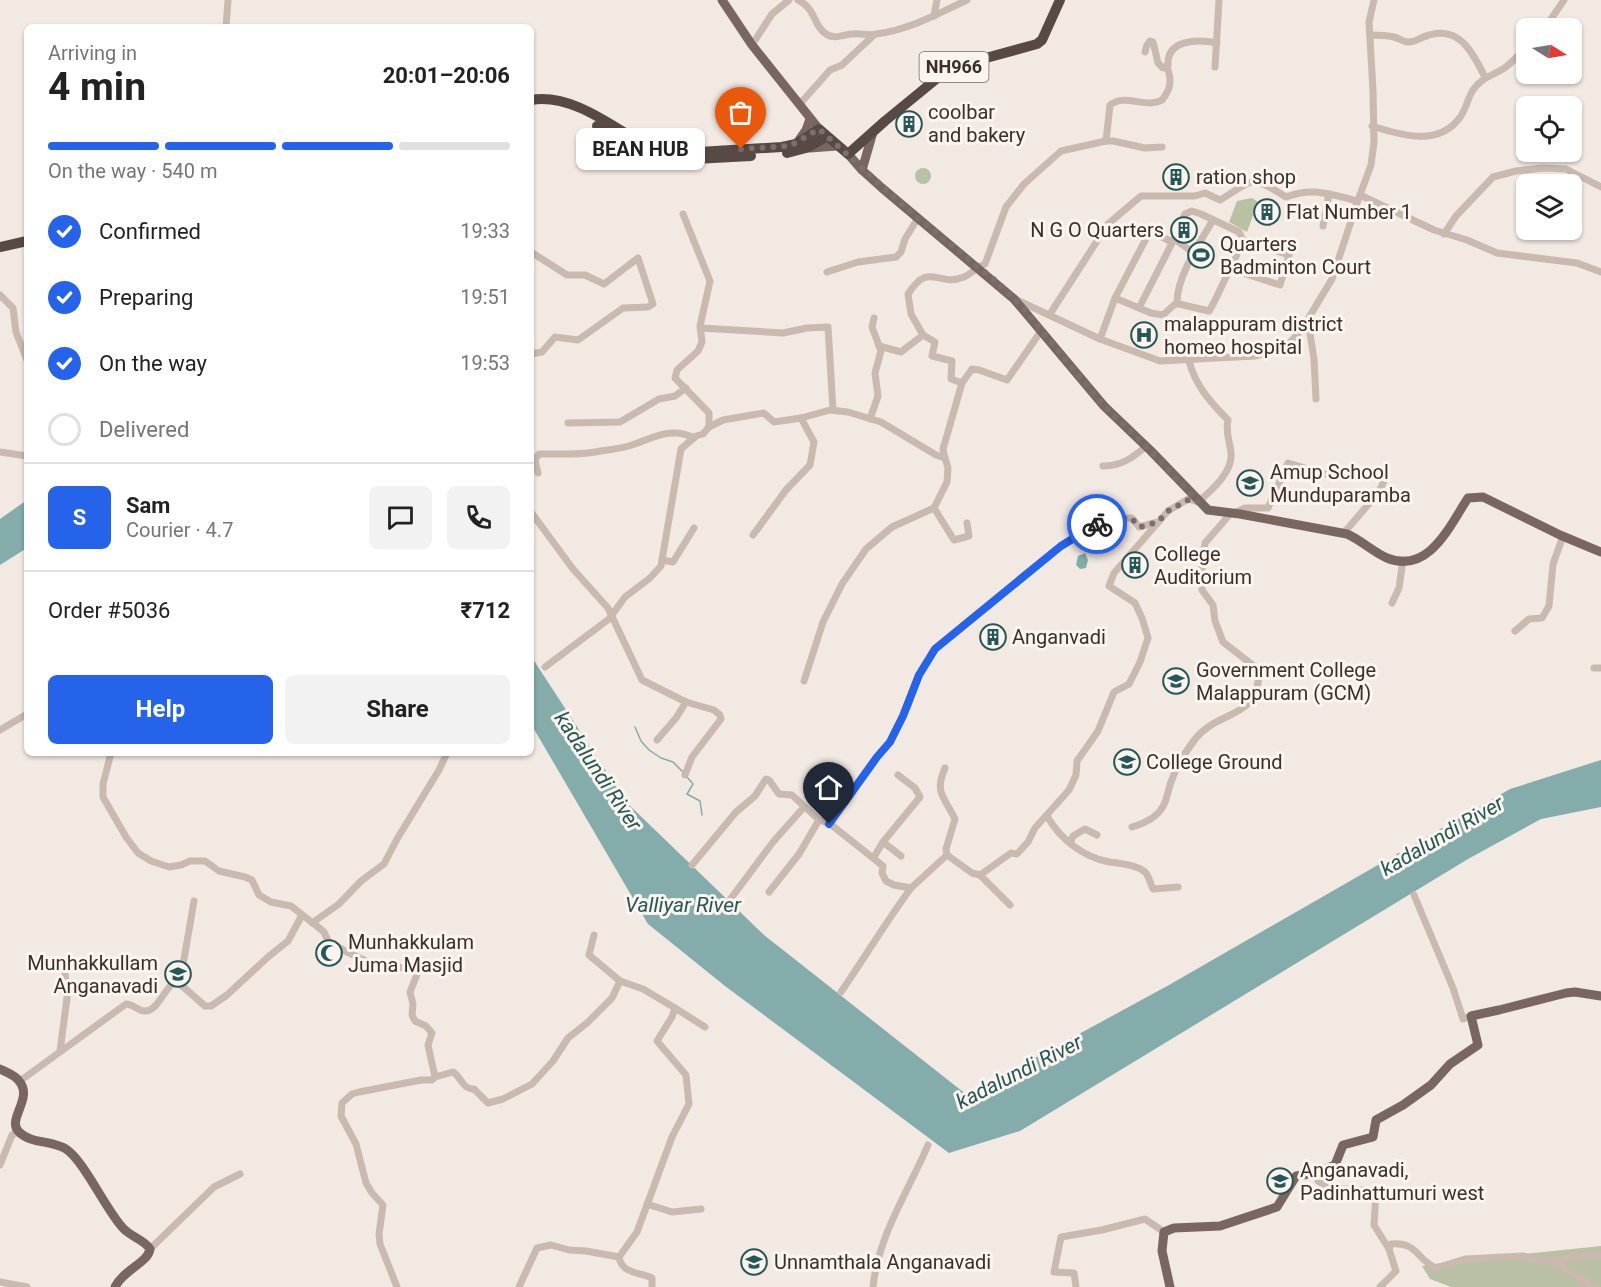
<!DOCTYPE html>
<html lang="en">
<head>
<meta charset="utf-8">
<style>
  body { margin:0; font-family:Roboto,sans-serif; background:#f2f2f2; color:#222; height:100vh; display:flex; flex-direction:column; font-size:22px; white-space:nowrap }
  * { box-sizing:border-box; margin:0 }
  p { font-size:20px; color:#767676 }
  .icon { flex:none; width:33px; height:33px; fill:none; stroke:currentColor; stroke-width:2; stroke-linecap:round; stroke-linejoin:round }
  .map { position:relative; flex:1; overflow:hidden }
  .panel { position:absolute; left:24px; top:24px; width:510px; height:732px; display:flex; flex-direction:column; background:#fff; border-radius:9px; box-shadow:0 2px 4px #0004 }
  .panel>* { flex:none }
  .needle { width:39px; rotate:101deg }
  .controls { position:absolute; left:1516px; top:18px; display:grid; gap:12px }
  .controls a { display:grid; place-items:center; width:66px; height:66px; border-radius:9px; background:#fff; box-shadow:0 2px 4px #0004; font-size:30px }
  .pin { position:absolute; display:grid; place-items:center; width:51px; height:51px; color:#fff; margin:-62px -26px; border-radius:50% 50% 50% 0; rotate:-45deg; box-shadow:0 0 6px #0007 }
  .pin .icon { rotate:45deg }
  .courier { position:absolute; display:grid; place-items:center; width:60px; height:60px; margin:-30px; border:4px solid #2563eb; border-radius:50%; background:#fff; color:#222; box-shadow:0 2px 8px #0007 }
  .bubble { position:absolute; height:42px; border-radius:9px; background:#fff; box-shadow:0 2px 4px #0004; font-size:20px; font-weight:700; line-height:42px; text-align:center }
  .head em { font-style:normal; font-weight:700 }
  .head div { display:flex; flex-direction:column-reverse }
  .head { display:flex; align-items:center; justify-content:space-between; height:102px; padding:0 24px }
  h1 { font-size:39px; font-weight:700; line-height:45px }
  .bar { display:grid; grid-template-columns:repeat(4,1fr); gap:9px 6px; align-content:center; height:72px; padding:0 24px }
  .bar i { height:8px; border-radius:4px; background:#e0e0e0 }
  .bar .on { background:#2563eb }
  .bar p { grid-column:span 4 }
  .line { display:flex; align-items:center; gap:15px; padding:0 24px; border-top:2px solid #e0e0e0 }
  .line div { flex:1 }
  .round { display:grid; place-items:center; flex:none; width:63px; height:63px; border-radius:9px; background:#f2f2f2 }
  ol { padding:0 24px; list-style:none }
  li { display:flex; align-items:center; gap:18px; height:66px }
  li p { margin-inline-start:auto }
  li .icon { padding:6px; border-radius:50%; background:#2563eb; color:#fff; stroke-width:4 }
  li:last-child { color:#767676 }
  li i { width:33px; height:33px; border:3px solid #e0e0e0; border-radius:50% }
  .button { display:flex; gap:12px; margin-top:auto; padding:12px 24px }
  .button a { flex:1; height:69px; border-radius:9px; background:#2563eb; color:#fff; font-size:24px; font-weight:700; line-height:69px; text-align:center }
  .button a+a { background:#f2f2f2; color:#222 }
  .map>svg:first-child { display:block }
</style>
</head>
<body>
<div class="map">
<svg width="1601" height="1287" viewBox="0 0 1601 1287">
  <rect width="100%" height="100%" fill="#f2e9e3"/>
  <g fill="#b9c0a4">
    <circle cx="923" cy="176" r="8"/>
    <path d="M1252,198L1258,202L1247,232L1229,222L1237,201Z"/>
    <path d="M1601,1246V1287H1451L1430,1279L1422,1266L1447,1262Z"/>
  </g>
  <g fill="#84acaa">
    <path d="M27,500V548L0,565V519Z"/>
    <path d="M1085,553L1088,560L1086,568L1080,569L1076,565L1078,556Z"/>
    <path d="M531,656L626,802L764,935L967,1095L1169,985L1510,789L1601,760V807L1541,819L1468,859L1020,1131L949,1153L725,986L648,924L531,724Z"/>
  </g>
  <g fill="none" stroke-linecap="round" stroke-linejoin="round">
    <g stroke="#84acaa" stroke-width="1.5">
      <path d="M635,727L641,741L649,750L661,758L673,762L684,773"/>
      <path d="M687,777L693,784L687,794L700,801L702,815"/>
    </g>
    <g stroke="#c9b9af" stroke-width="7">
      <path d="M798,0C816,8 813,26 826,34C835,40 844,34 853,34C861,33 869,36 876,34C908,30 938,14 967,0"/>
      <path d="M934,16L937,0"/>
      <path d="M226,27L228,0"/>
      <path d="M1545,28L1564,0"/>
      <path d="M1370,35C1378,35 1386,35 1394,37C1398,38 1402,41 1407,42C1415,43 1421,37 1429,35C1460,26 1472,52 1485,77"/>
      <path d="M752,45L772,14L789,0"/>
      <path d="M1145,52L1147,45L1150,41L1153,42L1158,63L1163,68L1168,66C1166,39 1198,39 1217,43"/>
      <path d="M1215,67L1219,0"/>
      <path d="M799,105L830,70L842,65L874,35"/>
      <path d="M1372,126C1403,136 1440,147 1461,116C1466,108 1468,98 1473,90C1481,78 1491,76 1503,69C1511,64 1519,54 1527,47"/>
      <path d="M1106,141L1110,105C1125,93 1146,109 1162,100C1171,89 1172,80 1167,67"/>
      <path d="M1360,195L1434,230L1467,240L1497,253L1577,263L1601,272"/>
      <path d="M1323,226L1329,194"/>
      <path d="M1444,234L1456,216L1493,177L1516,171L1543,168L1566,169L1601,187"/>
      <path d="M1174,239L1194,253"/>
      <path d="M531,252L567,275H585L604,284L638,258L653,304L648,307L623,308L578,340L555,337L542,352L531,354"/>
      <path d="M827,272L858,262L896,257L901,252L905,239L918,218"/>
      <path d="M0,295L13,308L16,332L27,360"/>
      <path d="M1115,298L1150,231L1172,242"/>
      <path d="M1017,300L1100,339L1160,361L1255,356L1285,348L1302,329L1332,279L1357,203L1371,165L1374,142L1373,90L1369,22L1374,0"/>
      <path d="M1177,304C1176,278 1200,242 1213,220"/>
      <path d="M1139,308L1170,247L1185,214L1192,211L1201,214L1239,232L1243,240"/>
      <path d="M1050,314L1108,224L1141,196H1195L1205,193L1220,200C1255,179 1250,174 1286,197C1313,187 1330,194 1357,201"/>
      <path d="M1308,321L1314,359L1316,399"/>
      <path d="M701,328L783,333L807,328L828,327L833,410"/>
      <path d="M923,335L935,342L932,356L952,361L951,379L962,383L972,369L979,370L1007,380L1041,331"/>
      <path d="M1100,339L1115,298L1151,313L1163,315L1175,304H1179L1209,311C1218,297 1223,281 1232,266L1243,240L1289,255L1280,285L1230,269"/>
      <path d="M879,346L901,352L923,335L911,314L908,294C930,260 937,288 964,277C971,274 977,267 985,264L1006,207L1024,184L1061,151L1106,141H1113L1145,148L1162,147"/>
      <path d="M870,419L878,396L875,373L881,351L872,327L874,318"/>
      <path d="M568,423L620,422L659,399L675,396L686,388"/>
      <path d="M709,427L723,420L764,413L774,422L801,418L830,410L848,412L881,422L936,455L945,458L948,468L947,482L934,508L892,527L866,549L842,584L823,622L804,681"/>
      <path d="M0,452L27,456"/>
      <path d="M945,458L943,449L962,383"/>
      <path d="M1103,466C1121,466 1133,458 1146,446"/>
      <path d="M538,473L535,460L539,454C557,454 577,455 595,452C607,450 620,449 632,445C653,438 672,426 694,438"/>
      <path d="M934,508L954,540L969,536L967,523"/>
      <path d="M531,512L573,569L608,608L642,680L686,702L714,710L720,715L721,719L692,757L685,775"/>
      <path d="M1234,513L1245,508H1268L1288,463L1335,477L1339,471L1348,469L1356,477C1366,473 1376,474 1384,481L1379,492L1343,534"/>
      <path d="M753,535L786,490L810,465L814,442L801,418"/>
      <path d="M662,560L681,449L696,436L703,434L709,427V413L675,378L677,370L698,351L702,342L700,326L710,281L683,214"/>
      <path d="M1392,603L1399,588L1403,560"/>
      <path d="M1515,631L1529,619L1542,618L1549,606L1553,564L1563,536"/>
      <path d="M545,667L609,619L625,597L650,578L661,566L662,560L673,562L694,528"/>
      <path d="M1594,668H1601"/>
      <path d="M0,730L27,714"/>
      <path d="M657,740L676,718L686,702"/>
      <path d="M111,753L103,784V797L126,837L138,853L151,861L169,867L181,865L190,861H205L219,871L245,877L252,880L259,895L271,902L291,906L318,927L324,932L328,941L347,952L366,961L415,970L418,972L410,992L413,1004L412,1015L415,1021L426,1026L432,1033L428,1045L435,1077L453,1072C462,1078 462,1089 474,1089L488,1103L503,1099L532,1084L553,1061L568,1038L587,1023L612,998L620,981L589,955L594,935"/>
      <path d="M945,768C934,793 944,796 955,819L946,849L947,855"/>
      <path d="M1047,816C1060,839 1083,857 1109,862C1120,863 1137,865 1145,872C1149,876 1150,883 1153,889L1178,887"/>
      <path d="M829,823L877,757L890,742L908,705L919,675L935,649L1061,546L1106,519L1132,518L1139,527L1158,522"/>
      <path d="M1132,827C1142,824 1156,818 1162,808C1167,801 1168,790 1171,782C1177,765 1185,752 1196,738C1221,708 1259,721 1259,670L1223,642L1215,621L1213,605L1202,590V562L1205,543L1231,513"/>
      <path d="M883,842L901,856"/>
      <path d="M1070,843L1073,836L1085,829L1097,835"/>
      <path d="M874,857L883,842L920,797L915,788L898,775"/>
      <path d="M692,865L736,812L755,796L766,779L769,780L779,794L792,795L819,820L829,823L883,866L882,873L886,881L894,885L911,888L947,855L972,873L980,875L1011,853L1017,854L1028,842L1035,828L1069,790L1076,775L1077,761L1098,731L1114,692L1129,684L1140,662L1148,638L1142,618L1135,603L1109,586L1114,573L1168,511L1188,499L1198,502C1212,490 1233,472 1231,453C1230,441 1225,433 1228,420C1211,403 1195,385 1189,361"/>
      <path d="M980,875L1010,905"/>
      <path d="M769,892L799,854L819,820"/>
      <path d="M1414,895L1453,988L1463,1019L1471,1016"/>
      <path d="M729,901L773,842L804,807"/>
      <path d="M312,923L339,904L361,881L384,864L397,839L439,770L447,753"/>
      <path d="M620,981L643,989L675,1008L672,1017L657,1041L686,1075L689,1104L672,1137L637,1232L619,1257C622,1274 639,1272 652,1278V1287"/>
      <path d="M181,985L185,975L183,965L194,901"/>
      <path d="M841,992C865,957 886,922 911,888"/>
      <path d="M675,1008L705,1027"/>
      <path d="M60,1051L67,998L65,972"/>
      <path d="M20,1081L126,1004C133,1004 137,1010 144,1011C158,1012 164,988 175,982L181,985L205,1006H211L227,995L268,957L288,941L302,915"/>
      <path d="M0,1165L12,1135L18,1132"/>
      <path d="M1320,1172L1318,1181C1334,1193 1357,1187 1376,1192L1374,1225L1389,1249L1396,1271L1380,1287"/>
      <path d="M647,1204L672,1212L701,1209"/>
      <path d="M150,1249L214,1187L240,1174"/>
      <path d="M1389,1249L1391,1244C1418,1242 1416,1259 1436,1268L1465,1259L1523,1256L1544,1261L1601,1254"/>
      <path d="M1557,1261L1555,1262L1594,1287"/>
      <path d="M0,1282L27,1287"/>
      <path d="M397,1287L380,1244L379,1234L383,1205L372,1193L366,1183L356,1144L341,1116L342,1103L352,1094L359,1092L421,1080H432L435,1077"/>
      <path d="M519,1287L537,1248L551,1245L569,1250L586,1251L619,1257"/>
      <path d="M873,1287C878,1236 908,1192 928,1145"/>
      <path d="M1076,1287L1074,1273L1054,1272L1061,1237L1102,1230L1145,1219L1164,1232"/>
    </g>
    <g stroke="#796660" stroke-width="9">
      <path d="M722,0L752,45L819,129"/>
      <path d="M797,143L806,130L810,119"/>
      <path d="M810,148L837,146"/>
      <path d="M848,154L862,170L882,188L1014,299L1104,406L1151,451L1208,510L1240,514L1347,534C1361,540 1373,552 1387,558C1429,575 1450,525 1468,498L1483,497L1560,535L1601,552"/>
      <path d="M862,170L873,132"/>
      <path d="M0,1069C6,1072 15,1075 19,1081C34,1098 6,1120 19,1132C31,1144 52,1140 66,1149C84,1161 105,1208 122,1227C130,1237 144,1239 150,1249C148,1263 123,1270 115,1287"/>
      <path d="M1170,1287L1162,1251L1164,1232L1174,1228L1220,1226L1277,1207L1296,1176L1316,1173L1335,1165L1343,1145L1373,1137L1376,1120L1403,1105L1431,1085L1450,1064L1478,1045L1471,1016L1499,1010L1566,993L1575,992L1601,996"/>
    </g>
    <g stroke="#594945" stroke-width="10">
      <path d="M531,100C572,93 613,127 648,147L661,150L699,152L782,147L796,144L819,129L848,154L885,121L946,71L953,67L1037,44L1042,40L1060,0"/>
      <path d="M597,126L633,147"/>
      <path d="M787,153L806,148L826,137"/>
      <path d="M659,157L695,159L751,156"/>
      <path d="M0,247L27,241"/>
    </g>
  </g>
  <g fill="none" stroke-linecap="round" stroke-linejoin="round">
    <path stroke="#7a706d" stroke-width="6" stroke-dasharray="0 10.8" d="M741,149L790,146L819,129L913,214L997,282L1021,306L1104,406L1151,451L1198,502L1188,500L1168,511L1158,522L1140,527L1131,518L1106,519L1097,524"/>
    <path stroke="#2563eb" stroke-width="8" d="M829,824L877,757L890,742L903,716L919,675L935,649L1061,546L1097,524"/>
  </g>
  <defs>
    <g id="building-ring" transform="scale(1.35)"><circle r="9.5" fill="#faf4ef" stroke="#265756" stroke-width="1.5"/><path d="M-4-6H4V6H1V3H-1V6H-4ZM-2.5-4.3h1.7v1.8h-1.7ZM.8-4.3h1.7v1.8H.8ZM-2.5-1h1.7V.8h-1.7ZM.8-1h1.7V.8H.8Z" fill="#265756"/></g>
    <g id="stadium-ring" transform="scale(1.35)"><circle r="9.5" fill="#faf4ef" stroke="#265756" stroke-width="1.5"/><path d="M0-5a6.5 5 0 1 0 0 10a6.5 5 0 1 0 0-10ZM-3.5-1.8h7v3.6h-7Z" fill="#265756"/></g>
    <g id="hospital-ring" transform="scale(1.35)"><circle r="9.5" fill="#faf4ef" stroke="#265756" stroke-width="1.5"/><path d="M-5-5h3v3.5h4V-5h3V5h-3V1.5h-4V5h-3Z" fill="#265756"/></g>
    <g id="school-ring" transform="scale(1.35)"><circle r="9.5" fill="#faf4ef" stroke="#265756" stroke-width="1.5"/><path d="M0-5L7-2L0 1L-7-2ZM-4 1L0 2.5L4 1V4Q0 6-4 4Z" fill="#265756"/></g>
    <g id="university-ring" transform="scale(1.35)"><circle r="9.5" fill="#faf4ef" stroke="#265756" stroke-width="1.5"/><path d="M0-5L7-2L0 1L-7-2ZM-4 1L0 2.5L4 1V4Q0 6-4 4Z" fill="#265756"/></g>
    <g id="mosque-ring" transform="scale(1.35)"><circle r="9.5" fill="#faf4ef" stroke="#265756" stroke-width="1.5"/><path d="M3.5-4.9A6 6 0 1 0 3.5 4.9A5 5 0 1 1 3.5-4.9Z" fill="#265756"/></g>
  </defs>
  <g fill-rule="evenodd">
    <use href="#building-ring" x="909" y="124"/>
    <use href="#building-ring" x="1176" y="177"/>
    <use href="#building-ring" x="1267" y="212"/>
    <use href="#building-ring" x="1184" y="230"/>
    <use href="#stadium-ring" x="1201" y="255"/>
    <use href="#hospital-ring" x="1144" y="335"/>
    <use href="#school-ring" x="1250" y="483"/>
    <use href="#building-ring" x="1135" y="565"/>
    <use href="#building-ring" x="993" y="637"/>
    <use href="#university-ring" x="1176" y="681"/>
    <use href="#university-ring" x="1127" y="762"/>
    <use href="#mosque-ring" x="329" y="953"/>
    <use href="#school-ring" x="178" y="974"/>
    <use href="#school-ring" x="1280" y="1181"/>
    <use href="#school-ring" x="754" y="1262"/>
  </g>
  <g text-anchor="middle" stroke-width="6" stroke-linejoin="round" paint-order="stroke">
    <rect fill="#faf4ef" stroke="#736a67" stroke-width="1.5" x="919.5" y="52" width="69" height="30" rx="4.5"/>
    <g font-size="18" font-weight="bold" fill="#392f2d">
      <text x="954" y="73">NH966</text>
    </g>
    <g font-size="20" fill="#392f2d" stroke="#faf4ef" text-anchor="start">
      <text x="928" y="119">coolbar<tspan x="928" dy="23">and bakery</tspan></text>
      <text x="1196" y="184">ration shop</text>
      <text x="1286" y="219">Flat Number 1</text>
      <text x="1164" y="237" text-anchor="end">N G O Quarters</text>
      <text x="1220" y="251">Quarters<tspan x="1220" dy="23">Badminton Court</tspan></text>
      <text x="1164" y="331">malappuram district<tspan x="1164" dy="23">homeo hospital</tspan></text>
      <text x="1270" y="479">Amup School<tspan x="1270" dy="23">Munduparamba</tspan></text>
      <text x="1154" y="561">College<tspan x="1154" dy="23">Auditorium</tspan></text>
      <text x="1012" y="644">Anganvadi</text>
      <text x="1196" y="677">Government College<tspan x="1196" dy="23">Malappuram (GCM)</tspan></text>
      <text x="1146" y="769">College Ground</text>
      <text x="348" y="949">Munhakkulam<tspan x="348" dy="23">Juma Masjid</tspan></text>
      <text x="158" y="970" text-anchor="end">Munhakkullam<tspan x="158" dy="23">Anganavadi</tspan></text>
      <text x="1300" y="1177">Anganavadi,<tspan x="1300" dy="23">Padinhattumuri west</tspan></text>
      <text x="774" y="1269">Unnamthala Anganavadi</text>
    </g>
    <g font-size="21" font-style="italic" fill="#265756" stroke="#faf4ef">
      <text transform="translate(598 771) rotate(56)" y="7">kadalundi River</text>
      <text transform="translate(1442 836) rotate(-30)" y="7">kadalundi River</text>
      <text x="683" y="912">Valliyar River</text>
      <text transform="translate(1019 1072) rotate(-27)" y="7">kadalundi River</text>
    </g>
  </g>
</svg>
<div class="controls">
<a><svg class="needle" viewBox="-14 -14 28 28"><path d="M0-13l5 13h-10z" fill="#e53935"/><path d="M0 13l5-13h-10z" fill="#767676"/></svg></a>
<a><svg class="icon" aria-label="locate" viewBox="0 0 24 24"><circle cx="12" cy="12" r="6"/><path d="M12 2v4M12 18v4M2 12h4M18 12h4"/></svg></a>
<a><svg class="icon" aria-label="layers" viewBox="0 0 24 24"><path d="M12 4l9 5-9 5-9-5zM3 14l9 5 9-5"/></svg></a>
</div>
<div class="pin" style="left:741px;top:149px;background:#ea580c"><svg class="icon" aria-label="bag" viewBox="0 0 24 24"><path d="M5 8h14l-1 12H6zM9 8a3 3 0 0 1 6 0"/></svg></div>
<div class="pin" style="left:829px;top:824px;background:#1f2937"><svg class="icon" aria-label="home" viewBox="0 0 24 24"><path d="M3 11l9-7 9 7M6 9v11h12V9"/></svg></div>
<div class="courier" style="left:1097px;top:524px"><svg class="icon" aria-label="bike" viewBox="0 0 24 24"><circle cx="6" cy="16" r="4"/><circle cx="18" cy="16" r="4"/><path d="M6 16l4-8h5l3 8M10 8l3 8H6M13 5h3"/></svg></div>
<div class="bubble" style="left:576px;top:128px;width:129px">BEAN HUB</div>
<section class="panel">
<div class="head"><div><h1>4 min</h1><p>Arriving in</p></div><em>20:01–20:06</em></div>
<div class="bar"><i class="on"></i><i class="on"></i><i class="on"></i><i></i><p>On the way · 540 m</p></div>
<ol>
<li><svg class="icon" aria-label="check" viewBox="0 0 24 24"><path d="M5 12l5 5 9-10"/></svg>Confirmed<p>19:33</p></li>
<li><svg class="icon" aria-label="check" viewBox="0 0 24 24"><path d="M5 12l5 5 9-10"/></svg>Preparing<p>19:51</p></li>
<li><svg class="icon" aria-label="check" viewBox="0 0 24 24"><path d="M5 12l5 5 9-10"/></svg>On the way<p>19:53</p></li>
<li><i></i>Delivered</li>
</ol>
<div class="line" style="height:108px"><b class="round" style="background:#2563eb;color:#fff">S</b><div><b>Sam</b><p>Courier · 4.7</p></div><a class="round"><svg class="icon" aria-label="chat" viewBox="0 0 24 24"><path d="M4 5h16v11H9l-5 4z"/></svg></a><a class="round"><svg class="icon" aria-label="phone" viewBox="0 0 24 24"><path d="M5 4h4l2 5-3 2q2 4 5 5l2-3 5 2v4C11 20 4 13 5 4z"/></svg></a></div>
<div class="line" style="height:78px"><div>Order #5036</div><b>₹712</b></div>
<div class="button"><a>Help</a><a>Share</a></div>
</section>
</div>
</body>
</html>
